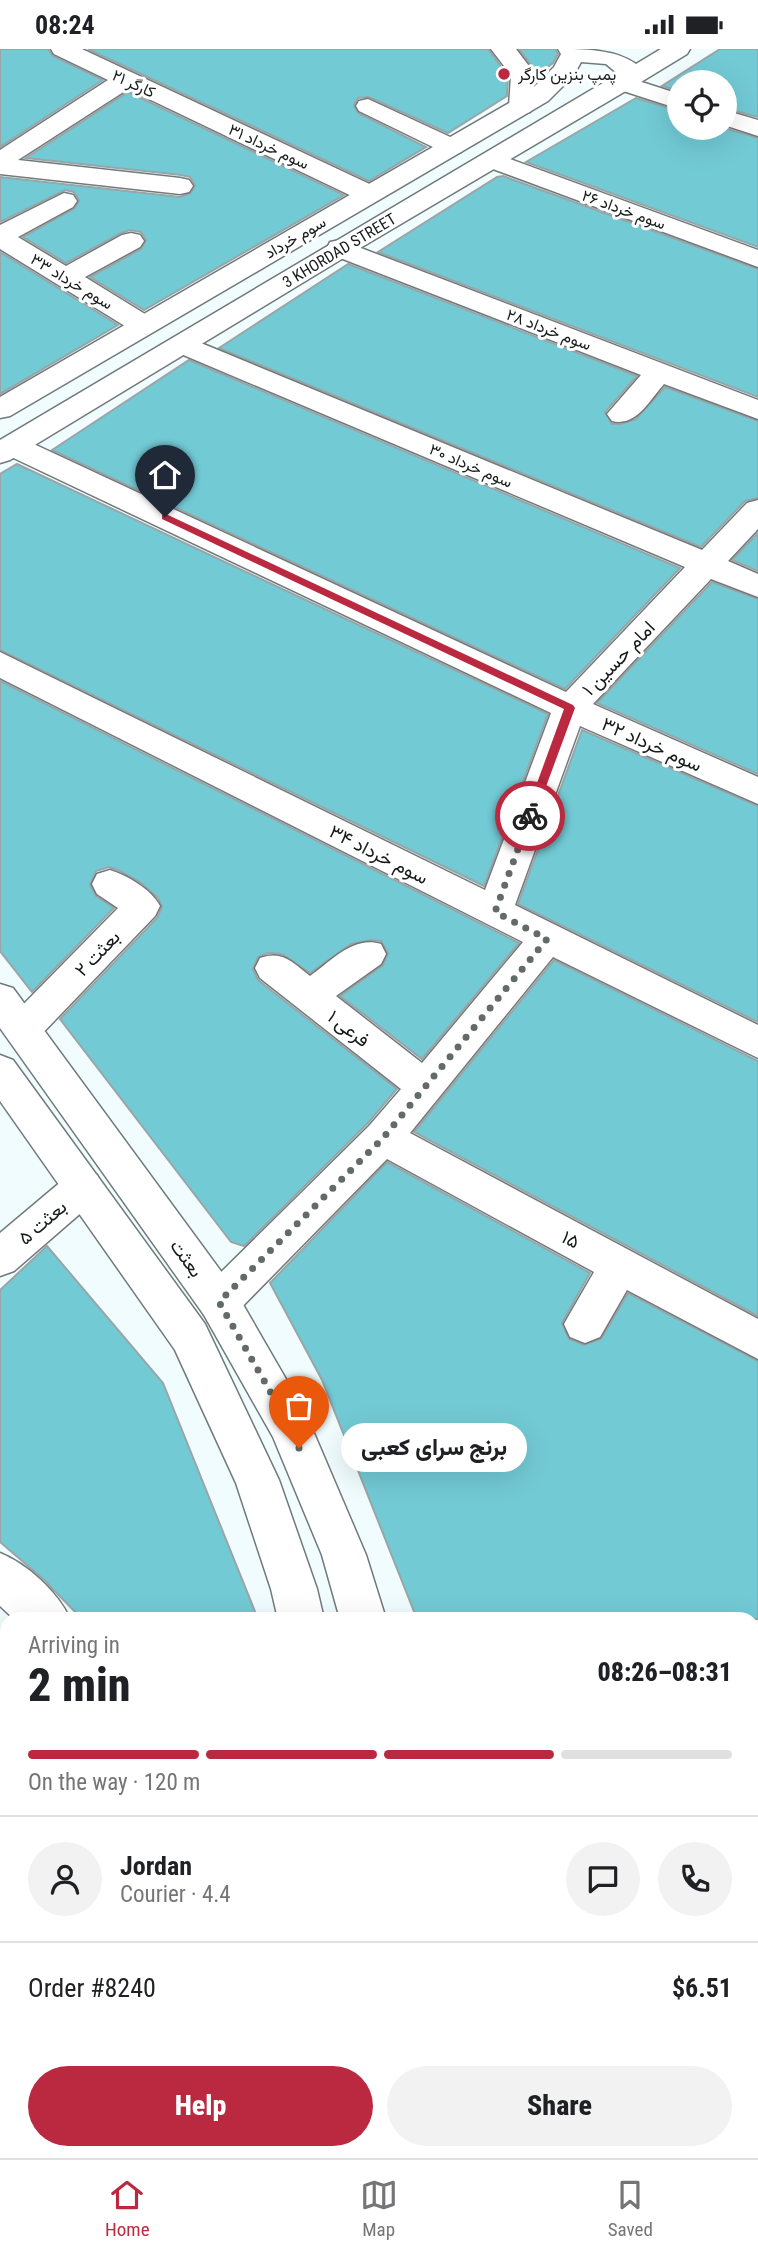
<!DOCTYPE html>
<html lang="en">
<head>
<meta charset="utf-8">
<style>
  body { margin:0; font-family:"Roboto Condensed",Vazirmatn,sans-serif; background:#f2f2f2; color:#202124; height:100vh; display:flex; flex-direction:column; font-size:26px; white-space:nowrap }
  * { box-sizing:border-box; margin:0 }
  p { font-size:23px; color:#757577 }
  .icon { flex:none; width:38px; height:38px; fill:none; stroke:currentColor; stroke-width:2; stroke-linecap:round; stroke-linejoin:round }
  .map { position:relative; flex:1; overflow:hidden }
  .side { position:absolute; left:0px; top:1563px; width:760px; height:548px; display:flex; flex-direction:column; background:#fff; border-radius:21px 21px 0 0; box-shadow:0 7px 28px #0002 }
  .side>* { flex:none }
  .fabs { position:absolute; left:667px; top:21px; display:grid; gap:14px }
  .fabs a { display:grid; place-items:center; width:70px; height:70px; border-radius:50%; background:#fff; box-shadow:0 7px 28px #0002; font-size:35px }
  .pin { position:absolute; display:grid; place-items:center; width:60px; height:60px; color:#fff; margin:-72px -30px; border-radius:50% 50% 50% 0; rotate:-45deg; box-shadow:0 0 7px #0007 }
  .pin .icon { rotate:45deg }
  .courier { position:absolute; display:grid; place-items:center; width:70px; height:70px; margin:-35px; border:5px solid #ba2940; border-radius:50%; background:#fff; color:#222; box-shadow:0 2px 9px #0007 }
  .bubble { position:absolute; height:49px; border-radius:24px; background:#fff; box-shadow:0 7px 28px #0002; font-size:23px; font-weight:800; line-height:49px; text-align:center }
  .headline em { font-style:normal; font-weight:800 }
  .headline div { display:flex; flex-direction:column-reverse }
  .headline { display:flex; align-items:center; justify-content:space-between; height:119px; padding:0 28px }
  h1 { font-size:46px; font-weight:800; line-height:52px }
  .bar { display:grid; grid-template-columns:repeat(4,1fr); gap:10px 7px; align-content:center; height:84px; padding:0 28px }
  .bar i { height:9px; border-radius:5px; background:#e0e0e0 }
  .bar .on { background:#ba2940 }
  .bar p { grid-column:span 4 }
  .line { display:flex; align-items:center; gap:18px; padding:0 28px; border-top:2px solid #e0e0e0 }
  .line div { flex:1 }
  .round { display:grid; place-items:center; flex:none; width:74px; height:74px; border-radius:37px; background:#f2f2f2 }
  .primary-button { display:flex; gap:14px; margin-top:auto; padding:14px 28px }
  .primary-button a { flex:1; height:80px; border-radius:42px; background:#ba2940; color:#fff; font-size:28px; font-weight:800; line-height:80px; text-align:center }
  .primary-button a+a { background:#f2f2f2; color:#202124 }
  .status { display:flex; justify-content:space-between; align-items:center; height:49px; padding:0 35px; background:#fff; direction:ltr }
  .status svg { height:19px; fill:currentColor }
  .tabs { display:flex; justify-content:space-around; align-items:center; height:98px; border-top:2px solid #e0e0e0; background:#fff; font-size:19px; color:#757577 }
  .tabs a { display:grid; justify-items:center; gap:4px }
  .tabs .on { color:#ba2940 }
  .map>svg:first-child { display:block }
</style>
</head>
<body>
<div class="status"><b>08:24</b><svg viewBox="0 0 49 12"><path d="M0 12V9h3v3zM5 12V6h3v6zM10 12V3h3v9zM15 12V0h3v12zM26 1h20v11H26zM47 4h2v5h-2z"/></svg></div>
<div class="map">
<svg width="758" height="2109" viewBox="0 0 758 2109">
  <rect width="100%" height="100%" fill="#f0fcfd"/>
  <g fill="#72cad5" stroke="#9aa5a7" stroke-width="2">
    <path d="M0,0H48L53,7L103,31L0,98Z"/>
    <path d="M88,0H488L508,27L507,47L448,84L369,48L358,49L354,56L358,64L426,98L369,132Z"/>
    <path d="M519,0H555L558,5L553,14L538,25Z"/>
    <path d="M720,0H758V68L724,59V33H679V42L662,37Z"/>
    <path d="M128,43L344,146L144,261L90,228L141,200L146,191L141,183L130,181L121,184L66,214L23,188L75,159L79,151L74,143L65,141L0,173V128L180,148L191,144L195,136L190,128L181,126L26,109Z"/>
    <path d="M636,49L679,62V79H724L758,89V198L526,113Z"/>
    <path d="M503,127L758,220V348L378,203L497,128Z"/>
    <path d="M0,203L118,276L0,345Z"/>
    <path d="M348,215L637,327L605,363L612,375H621L636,370L665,338L758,372V449L745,452L701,498L219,299Z"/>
    <path d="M189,311L680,519L565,640L52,401Z"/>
    <path d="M17,415L548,665L484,837L0,601V425Z"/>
    <path d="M758,484V522L732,511Z"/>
    <path d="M712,533L758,550V725L597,654Z"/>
    <path d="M0,632L519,894L422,1010L340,947L383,916L388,904L381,892L371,891L351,895L310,924L282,905L268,904L258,908L253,920L258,931L397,1040L367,1075L244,1197L231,1193L60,970L157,869L162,858L158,849L140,833L118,821L109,818L96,822L90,836L96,847L114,859L32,943L0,902Z"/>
    <path d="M582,681L758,757V973L518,855Z"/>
    <path d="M554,911L758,1012V1267L414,1083Z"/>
    <path d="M387,1113L590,1224L562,1274L569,1290L584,1296L601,1290L628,1244L758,1312V1570H417L322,1331L270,1234Z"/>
    <path d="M47,1197L163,1334L258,1570H82L42,1529L0,1493V1241Z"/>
  </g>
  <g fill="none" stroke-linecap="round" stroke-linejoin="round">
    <g stroke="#707a7c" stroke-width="3">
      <g id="minor">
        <path d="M51,0H82L378,139L382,145L378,151L369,153L360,151L128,40L18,111L180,129L189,131L193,137L189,143L180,145L0,125V101L108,31L54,5Z"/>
        <path d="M491,0H516L535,25L533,58L530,63L521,65L512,63L509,58L511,26Z"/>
        <path d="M623,27L679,45V60L614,39L611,34L614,29Z"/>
        <path d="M368,50L461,93L465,98L461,103L452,106L443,103L359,62L356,57L359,52Z"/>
        <path d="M724,61L758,71V87L724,76Z"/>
        <path d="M491,103L758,201V218L482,116L478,111L482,106Z"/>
        <path d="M64,144L73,146L77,152L73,158L18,188L66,217L122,186L131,184L140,186L144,192L140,198L85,228L153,270L157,276L153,282L143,285L133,282L0,200V176Z"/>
        <path d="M340,191L758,351V370L664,335C649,352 636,378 612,372L607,365L641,326L330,205L327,199L330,193Z"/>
        <path d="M184,287L702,501L747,454L758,451V480L728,512L758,525V548L711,530L593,655L758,728V755L580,677L515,856L758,976V1009L553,908L410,1084L758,1270V1310L627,1241L600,1288L585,1294L570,1288L564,1275L594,1223L387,1110L234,1266L219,1271L204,1266L198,1253L204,1240L369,1077L401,1040L260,929L255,919L260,909C283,901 292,913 310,927C331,912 354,886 381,895L386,905L381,915L336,947L422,1014L523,893L0,629V603L485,841L551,664L3,404L0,394L3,390L13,387L23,390L566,643L685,518L174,302L170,296L174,290Z"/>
        <path d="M110,821C128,827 151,840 160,857L155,867L36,991L23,995L10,991L4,980L10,969L118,859L97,845L92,835L97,825Z"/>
        <path d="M83,1121L97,1126L103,1138L97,1150L14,1222L0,1227V1184L69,1126Z"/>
        <path d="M0,1504C27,1515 58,1543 70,1570H14L0,1557Z"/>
        <path d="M758,1757V1813L752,1815V1759Z"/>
        <path d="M0,2011L7,2014V2070L0,2067Z"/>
        <path d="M36,2104H92L94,2109H38Z"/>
        <path d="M253,2104H331L329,2109H251Z"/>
        <path d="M564,2104H617L615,2109H562Z"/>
      </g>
    </g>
    <g stroke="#707a7c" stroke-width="3">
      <g id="major">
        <path d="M558,0C584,0 615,0 636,15L661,0H690L687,5L641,33L350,205L10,411L0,414V391L618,25L606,15L581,13L574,26L548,52L10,367L0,369V348L530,42L554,18L561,5Z"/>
        <path d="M0,935L13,939L234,1240L305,1363L366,1506L386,1570H340L322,1506L273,1388L204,1266L0,979Z"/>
        <path d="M0,1006L13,1011L205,1275L279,1431L317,1540L324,1570H278L271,1540L236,1434L175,1301L0,1052Z"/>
        <rect x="324" y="2104" width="52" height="5"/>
        <path d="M392,2104H444L445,2109H393Z"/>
      </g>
    </g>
    <use href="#minor" fill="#fff" fill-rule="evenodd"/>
    <use href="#major" fill="#fff" fill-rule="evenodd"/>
  </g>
  <path fill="#ba2940" d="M162,466H168L573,656L575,659L534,770L530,771L525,767L564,660L162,470Z"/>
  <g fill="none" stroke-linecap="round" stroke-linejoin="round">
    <path stroke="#636a6a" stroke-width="7" stroke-dasharray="0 12.6" d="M299,1399L290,1377L219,1253L383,1089L547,890L495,863L530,767"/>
  </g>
  <circle fill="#ba2940" stroke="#fff" stroke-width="2.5" cx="504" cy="25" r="7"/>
  <g text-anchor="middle" stroke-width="6" stroke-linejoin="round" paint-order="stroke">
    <g font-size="16" fill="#171b1b" stroke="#fff" text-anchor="start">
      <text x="518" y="31">پمپ بنزین کارگر</text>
    </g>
    <g font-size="16" fill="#171b1b" stroke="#fff">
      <text transform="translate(134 34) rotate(25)" y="6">کارگر ۲۱</text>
      <text transform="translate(269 97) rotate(25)" y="6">سوم خرداد ۳۱</text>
      <text transform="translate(624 160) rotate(20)" y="6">سوم خرداد ۲۶</text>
      <text transform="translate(295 188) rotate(-30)" y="6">سوم خرداد</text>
      <text transform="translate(339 201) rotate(-31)" y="6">3 KHORDAD STREET</text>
      <text transform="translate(72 232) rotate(31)" y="6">سوم خرداد ۳۳</text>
      <text transform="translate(549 280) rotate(21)" y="6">سوم خرداد ۲۸</text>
      <text transform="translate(471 416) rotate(23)" y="6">سوم خرداد ۳۰</text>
    </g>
    <g font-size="19" fill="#171b1b" stroke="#fff">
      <text transform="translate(618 609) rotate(-46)" y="7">امام حسین ۱</text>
      <text transform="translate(652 695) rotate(24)" y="7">سوم خرداد ۳۲</text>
      <text transform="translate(379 805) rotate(27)" y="7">سوم خرداد ۳۴</text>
      <text transform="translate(97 904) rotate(-46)" y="7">بعثت ۲</text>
      <text transform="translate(349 979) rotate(38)" y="7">فرعی ۱</text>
      <text transform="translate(42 1173) rotate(-41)" y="7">بعثت ۵</text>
      <text transform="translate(571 1190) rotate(28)" y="7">۱۵</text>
      <text transform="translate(187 1209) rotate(54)" y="7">بعثت</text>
    </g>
  </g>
</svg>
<div class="fabs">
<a><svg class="icon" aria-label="locate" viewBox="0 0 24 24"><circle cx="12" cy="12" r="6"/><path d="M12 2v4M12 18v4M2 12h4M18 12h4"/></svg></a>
</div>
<div class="pin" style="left:299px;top:1399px;background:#ea580c"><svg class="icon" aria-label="bag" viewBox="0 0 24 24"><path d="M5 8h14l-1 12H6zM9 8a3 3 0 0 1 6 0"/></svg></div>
<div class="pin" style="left:165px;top:468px;background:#1f2937"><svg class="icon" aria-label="home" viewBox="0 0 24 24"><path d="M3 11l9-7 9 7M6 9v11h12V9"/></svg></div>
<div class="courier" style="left:530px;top:767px"><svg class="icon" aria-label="bike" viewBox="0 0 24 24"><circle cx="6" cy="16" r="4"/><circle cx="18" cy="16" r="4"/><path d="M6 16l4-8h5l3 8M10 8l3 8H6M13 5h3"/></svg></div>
<div class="bubble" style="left:341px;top:1374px;width:186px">برنج سرای کعبی</div>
<section class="side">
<div class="headline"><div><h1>2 min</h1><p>Arriving in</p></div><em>08:26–08:31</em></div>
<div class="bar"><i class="on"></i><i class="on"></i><i class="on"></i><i></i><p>On the way · 120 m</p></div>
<div class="line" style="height:126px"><a class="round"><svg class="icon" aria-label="person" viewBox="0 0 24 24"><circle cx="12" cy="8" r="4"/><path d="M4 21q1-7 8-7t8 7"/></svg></a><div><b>Jordan</b><p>Courier · 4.4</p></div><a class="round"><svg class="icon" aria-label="chat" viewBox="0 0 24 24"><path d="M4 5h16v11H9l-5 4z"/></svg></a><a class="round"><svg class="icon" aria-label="phone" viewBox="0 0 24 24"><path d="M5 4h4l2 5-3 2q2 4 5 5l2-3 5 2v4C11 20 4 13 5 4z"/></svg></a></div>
<div class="line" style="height:91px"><div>Order #8240</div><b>$6.51</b></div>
<div class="primary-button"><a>Help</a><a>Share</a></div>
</section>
</div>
<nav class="tabs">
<a class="on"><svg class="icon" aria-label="home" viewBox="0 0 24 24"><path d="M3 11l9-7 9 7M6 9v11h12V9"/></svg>Home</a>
<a><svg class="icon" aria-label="map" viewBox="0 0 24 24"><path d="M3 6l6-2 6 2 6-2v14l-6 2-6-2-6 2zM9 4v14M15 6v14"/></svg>Map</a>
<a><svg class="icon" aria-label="saved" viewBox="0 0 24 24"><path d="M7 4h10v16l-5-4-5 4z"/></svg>Saved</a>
</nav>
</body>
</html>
